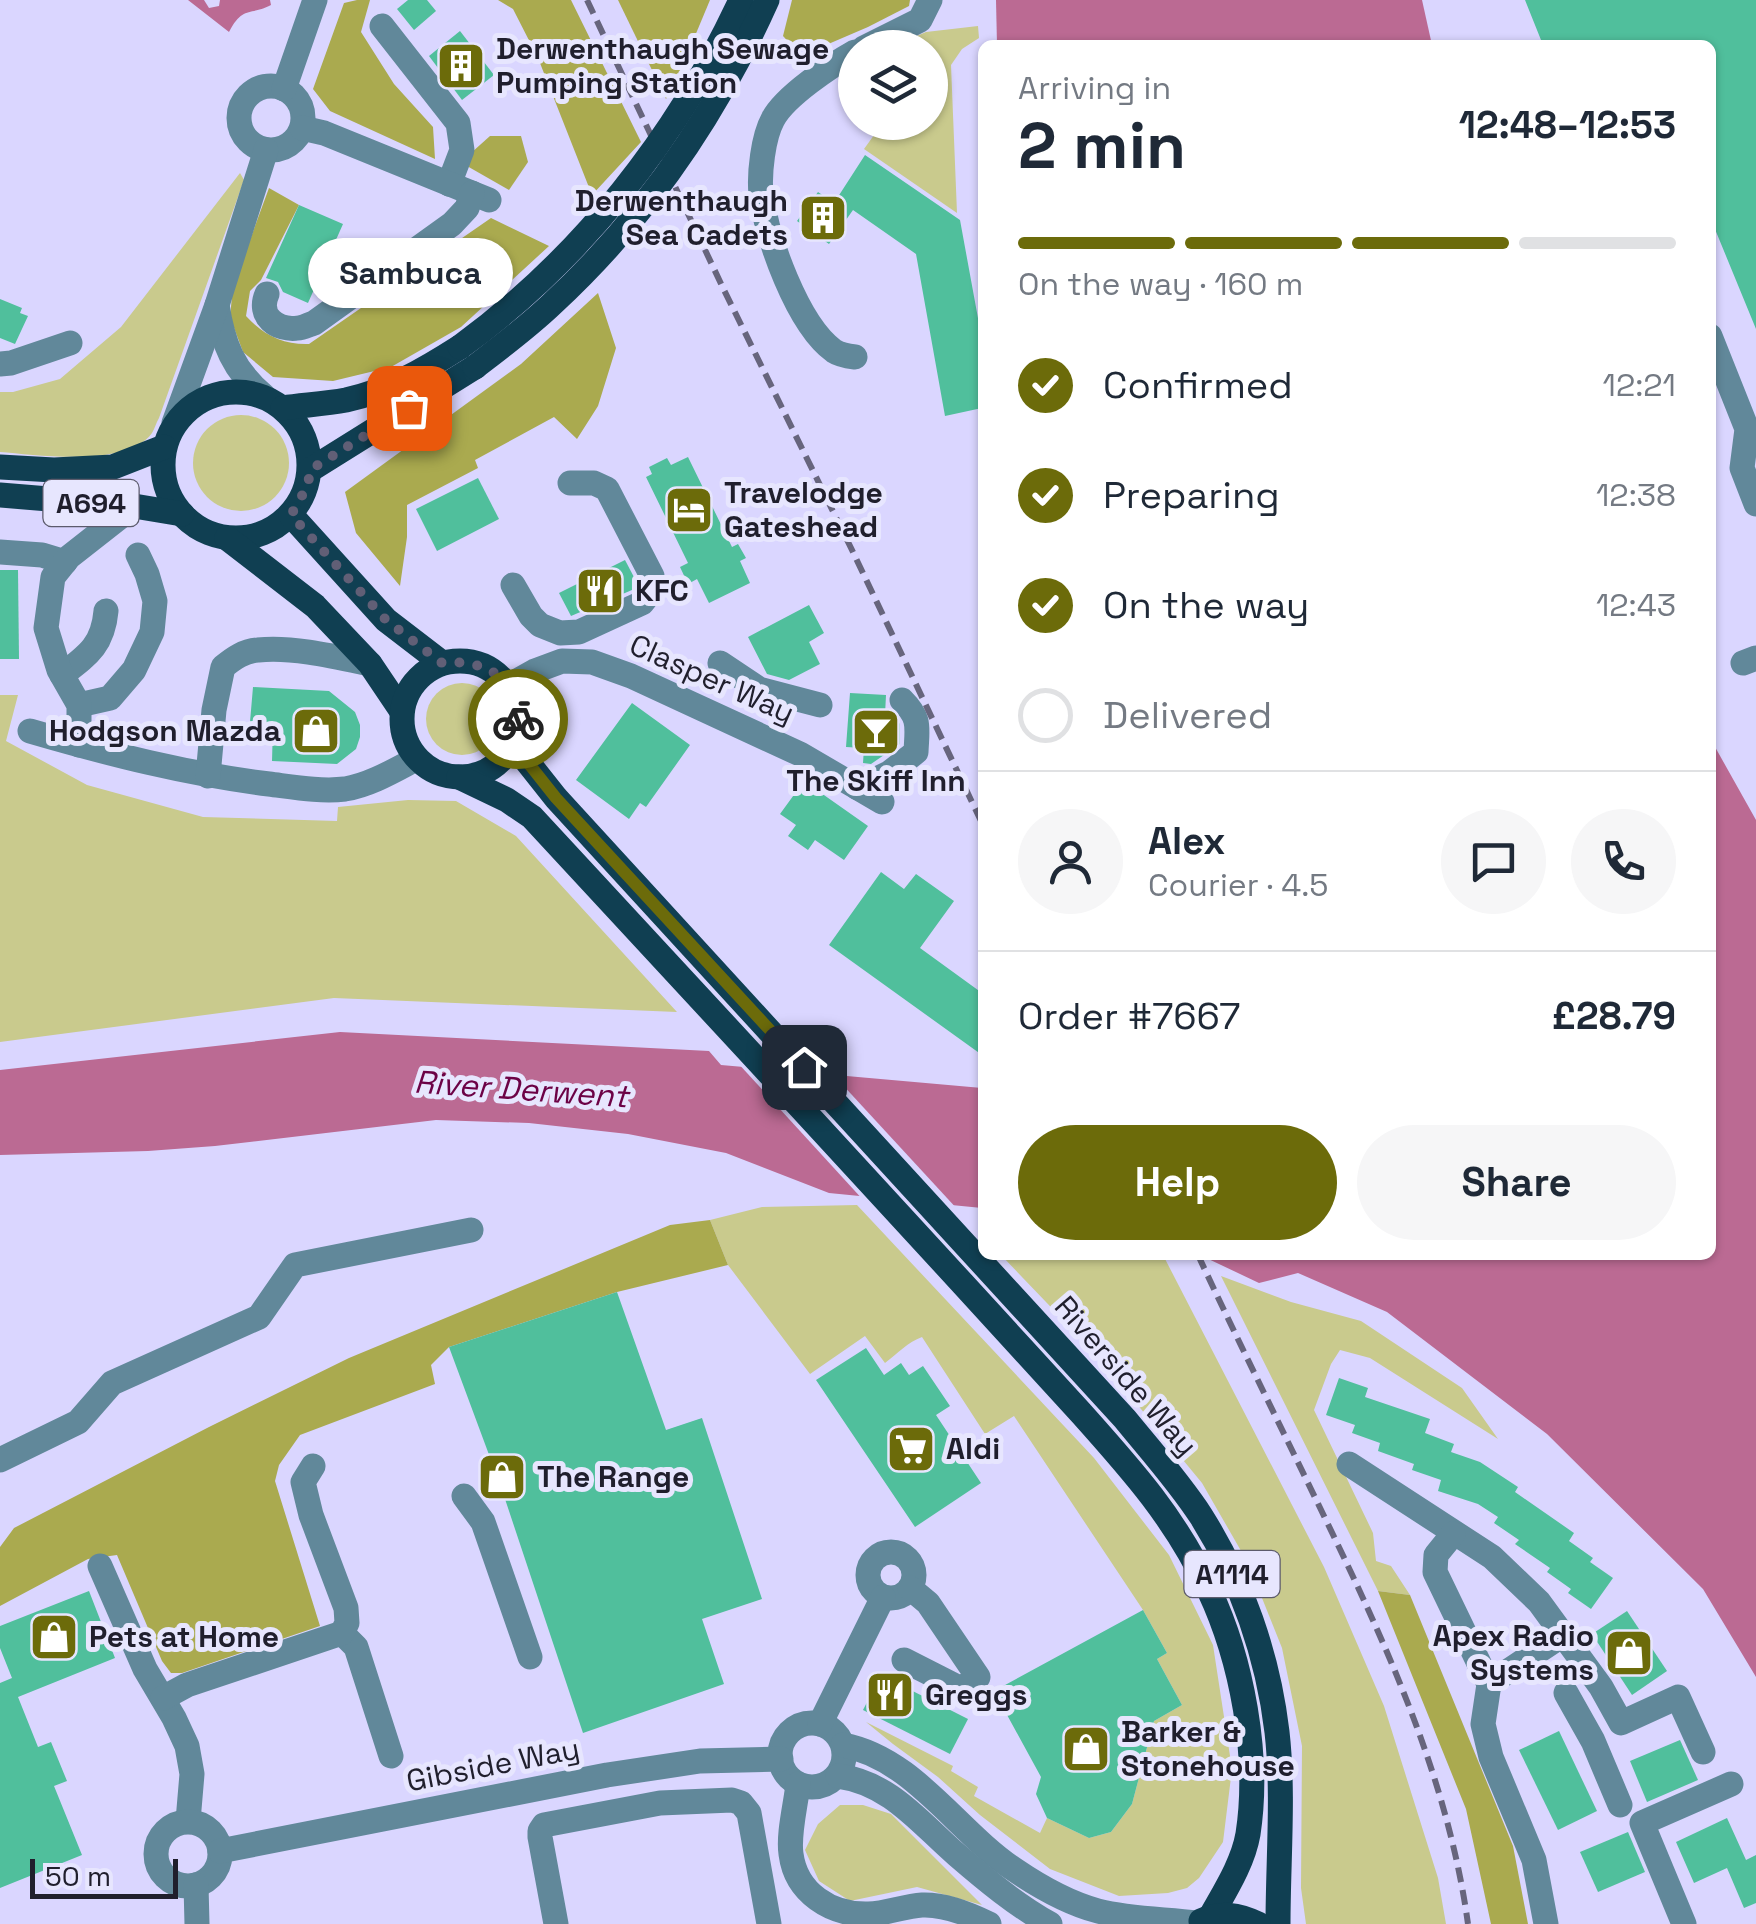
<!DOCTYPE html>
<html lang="en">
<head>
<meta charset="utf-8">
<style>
  body { margin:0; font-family:"Space Grotesk",sans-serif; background:#f6f6f7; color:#1f2937; height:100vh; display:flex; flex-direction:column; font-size:38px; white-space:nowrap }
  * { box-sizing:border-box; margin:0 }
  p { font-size:32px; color:#747a83 }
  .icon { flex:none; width:55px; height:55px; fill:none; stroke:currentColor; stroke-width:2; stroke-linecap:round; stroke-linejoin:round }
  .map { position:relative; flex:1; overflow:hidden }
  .sheet { position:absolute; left:978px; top:40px; width:738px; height:1220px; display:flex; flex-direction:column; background:#fff; border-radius:15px; box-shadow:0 2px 8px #0004 }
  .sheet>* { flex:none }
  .tools { position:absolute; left:838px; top:30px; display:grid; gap:20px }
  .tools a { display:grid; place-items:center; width:110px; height:110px; border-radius:50%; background:#fff; box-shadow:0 2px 8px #0004; font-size:50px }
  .scale { position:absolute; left:30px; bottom:25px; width:148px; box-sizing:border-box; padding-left:10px; border:5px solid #201f2d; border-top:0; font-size:28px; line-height:35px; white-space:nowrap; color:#201f2d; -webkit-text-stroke:8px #e7e6fe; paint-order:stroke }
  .pin { position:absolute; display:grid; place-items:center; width:85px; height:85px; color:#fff; margin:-42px; border-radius:20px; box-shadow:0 5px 15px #0006 }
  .courier { position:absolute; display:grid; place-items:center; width:100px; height:100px; margin:-50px; border:8px solid #6c6b0a; border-radius:50%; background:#fff; color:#222; box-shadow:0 2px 12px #0007 }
  .bubble { position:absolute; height:70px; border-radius:35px; background:#fff; box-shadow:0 2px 8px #0004; font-size:32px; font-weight:700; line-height:70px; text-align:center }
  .head em { font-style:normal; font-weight:700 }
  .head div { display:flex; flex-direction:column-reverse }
  .head { display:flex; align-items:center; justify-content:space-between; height:170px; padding:0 40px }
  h1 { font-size:65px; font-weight:700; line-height:75px }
  .bar { display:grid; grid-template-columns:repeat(4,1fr); gap:15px 10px; align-content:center; height:120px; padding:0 40px }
  .bar i { height:12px; border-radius:8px; background:#e0e1e3 }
  .bar .current { background:#6c6b0a }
  .bar p { grid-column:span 4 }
  .line { display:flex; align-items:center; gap:25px; padding:0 40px; border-top:2px solid #e0e1e3 }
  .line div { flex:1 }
  .round { display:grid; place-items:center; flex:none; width:105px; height:105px; border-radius:52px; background:#f6f6f7 }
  ol { padding:0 40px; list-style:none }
  li { display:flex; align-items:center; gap:30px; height:110px }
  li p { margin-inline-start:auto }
  li .icon { padding:10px; border-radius:50%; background:#6c6b0a; color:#fff; stroke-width:4 }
  li:last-child { color:#747a83 }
  li i { width:55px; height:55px; border:5px solid #e0e1e3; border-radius:50% }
  .cta { display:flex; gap:20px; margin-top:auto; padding:20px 40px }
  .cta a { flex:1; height:115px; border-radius:60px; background:#6c6b0a; color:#fff; font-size:40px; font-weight:700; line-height:115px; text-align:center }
  .cta a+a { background:#f6f6f7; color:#1f2937 }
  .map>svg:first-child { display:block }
</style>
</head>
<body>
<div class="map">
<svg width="1756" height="1924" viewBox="0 0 1756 1924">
  <rect width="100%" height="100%" fill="#dad6ff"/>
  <g fill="#c9ca8d">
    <path d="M978,26L979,38L962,49L951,65L957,213L864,149L882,124L899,137L917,123L930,122V48L891,47L926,32Z"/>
    <path d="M240,173L244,180L159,418C156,423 155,428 152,433C127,468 38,455 0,452V392H13L60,379L121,327Z"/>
    <circle cx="241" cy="463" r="48"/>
    <circle cx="462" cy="719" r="36"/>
    <path d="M0,695H18L6,741L87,785L203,817L337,821L338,807L408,800L456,801L516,836L677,1012L334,998L0,1042Z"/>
    <path d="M857,1205L1094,1458L1169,1555L1213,1645L1232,1769L1223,1842L1199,1878L1187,1888L1168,1893L1119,1896L1050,1869L980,1815L938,1777L893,1744L866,1722L953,1766L951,1771L978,1787L974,1796L1040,1833L1047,1818L1089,1838L1111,1832L1132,1804L1154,1721L1182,1705L1157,1659L1167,1653L1143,1610L1014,1416L985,1434L922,1337C908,1342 898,1353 885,1363L865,1336L810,1374L728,1265L710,1220L762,1207Z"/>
    <path d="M1001,1255H1163L1324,1567L1384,1706L1438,1878L1446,1924H1306L1301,1888L1302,1746L1282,1648L1248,1563L1202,1483L1094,1352Z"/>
    <path d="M1221,1276L1291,1302L1361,1321L1462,1388L1498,1439L1370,1358L1340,1350L1331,1364L1314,1410L1373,1533L1376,1561L1391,1566L1410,1595L1378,1591Z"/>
    <path d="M840,1805H863L891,1814L982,1905L917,1887L850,1901L819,1881L805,1850L818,1824Z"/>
  </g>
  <g fill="#aaaa4f">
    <path d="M357,0H370L361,32L394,84L433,127L435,159L330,111L313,89L344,3Z"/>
    <path d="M498,0H571L641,142L592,195L538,58L513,9Z"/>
    <path d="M618,0H710L677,79L666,99Z"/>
    <path d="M792,0H910L909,6L868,27L812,51L795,49L783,36Z"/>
    <path d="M490,136H521L528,162L509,190L467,166L471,153Z"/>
    <path d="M269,188L299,205L261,280L250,291L246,316C263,335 284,345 309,344L491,218L549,246L461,327L391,367L333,381L273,377L243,352L230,317L233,286Z"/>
    <path d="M598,293L616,348L598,406L577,439L554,417L475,460L478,468L407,505V537L400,586L356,533L345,492L521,364Z"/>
    <path d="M710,1220L728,1265L617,1292L449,1347L431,1365L435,1384L300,1435L279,1465L275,1481L320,1626L182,1673H171L162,1661L117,1555L88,1559L0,1606V1547L14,1528L209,1427L349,1358L670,1225Z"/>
    <path d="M1378,1591L1410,1595L1513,1846L1528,1924H1491L1466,1809Z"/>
  </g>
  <g fill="#bb6a93">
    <path d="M188,0H204L209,8L219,6L220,0H270L271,5C250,16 243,5 229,32Z"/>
    <path d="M996,0H1422L1432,45H997Z"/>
    <path d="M1710,738L1756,820V1677L1703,1589L1547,1434L1387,1312L1298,1273L1259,1283L1200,1255H1710Z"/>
    <path d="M340,1032L709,1051L721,1065L982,1088V1208L829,1193L726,1153L628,1134L529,1123L436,1120L215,1146L148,1151L0,1155V1070Z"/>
  </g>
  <path fill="#dad6ff" d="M736,1061L828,1069L959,1211L865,1202Z"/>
  <g fill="#50bf9c">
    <path d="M408,0H427L436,11L414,30L397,9Z"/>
    <path d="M1525,0H1756V329L1710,217V45H1543Z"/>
    <path d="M460,31L494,75L462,100L429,56Z"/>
    <path d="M865,155L960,220L982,340V408L945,416L916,254L853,210L829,244L797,221L818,192L834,203Z"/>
    <path d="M299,205L343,224L308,303L283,292L278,282L266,278Z"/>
    <path d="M0,299L22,308L20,313L28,316L15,344L0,338Z"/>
    <path d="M688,457L732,547L738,544L746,558L740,561L750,583L709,603L697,579L688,584L680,567L688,563L646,477L652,474L649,467L667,458L671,465Z"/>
    <path d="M478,478L499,519L437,551L416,509Z"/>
    <path d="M625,560L636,581L632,590L571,616L559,593Z"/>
    <path d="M0,570H18L19,659H0Z"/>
    <path d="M809,605L824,633L809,642L820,664L789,680L767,674L748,637Z"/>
    <path d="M253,687L329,691L355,712L360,725V737L356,749L337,764L272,761L273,725L250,722Z"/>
    <path d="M850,693L886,695L885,715L895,716L900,724V744L871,764L863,763L864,748L846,747Z"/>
    <path d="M632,703L690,745L646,807L640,803L629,819L576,780Z"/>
    <path d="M804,781L868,826L844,860L815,840L808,850L788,836L796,825L780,814Z"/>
    <path d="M881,872L904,889L916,874L954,901L920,948L982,993V1055L829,945Z"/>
    <path d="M617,1292L666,1430L702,1418L762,1599L702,1619L724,1684L583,1733L501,1487L449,1347Z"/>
    <path d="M866,1348L884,1375L901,1363L909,1375L923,1366L950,1406L936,1415L981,1483L915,1527L816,1380Z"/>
    <path d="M1339,1378L1368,1388L1365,1397L1430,1419L1425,1433L1454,1444L1451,1452L1480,1462L1518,1487L1515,1492L1574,1533L1569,1541L1593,1558L1590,1562L1613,1578L1591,1609L1568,1593L1571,1589L1547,1572L1550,1568L1515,1544L1519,1540L1494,1523L1498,1517L1478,1504L1438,1491L1441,1480L1412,1470L1414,1464L1378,1451L1380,1443L1352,1433L1355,1425L1326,1415Z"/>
    <path d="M89,1591L115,1658L18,1697L38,1747L51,1742L67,1781L54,1786L82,1855L0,1888V1683L12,1678L0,1648V1626Z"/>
    <path d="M1143,1610L1167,1653L1157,1659L1182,1705L1154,1721L1132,1804L1111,1832L1089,1838L1047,1818L1036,1794L1041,1777L994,1691Z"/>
    <path d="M1627,1611L1667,1671L1632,1695L1592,1634Z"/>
    <path d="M881,1675L968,1719L950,1754L863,1710Z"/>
    <path d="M1559,1731L1597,1811L1558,1830L1519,1750Z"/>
    <path d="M1680,1740L1698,1780L1647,1802L1630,1761Z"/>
    <path d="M1727,1818L1746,1860L1756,1855V1903L1744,1908L1727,1868L1694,1883L1676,1842Z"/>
    <path d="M1628,1832L1645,1872L1598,1892L1580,1852Z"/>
  </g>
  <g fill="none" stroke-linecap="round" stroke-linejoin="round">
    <g stroke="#61889a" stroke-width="25">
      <path d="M382,26L458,123L462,150L449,184"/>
      <path d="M864,48L920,20L930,0"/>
      <path d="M855,52C832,65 785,96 773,119C763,137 759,174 761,194C767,238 797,324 834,351C840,355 847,356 855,357"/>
      <circle cx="271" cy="118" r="32"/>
      <path d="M284,89L315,0"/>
      <path d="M302,128L324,133L489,200"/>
      <path d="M267,294C257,316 277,331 298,328C303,328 310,324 314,323L452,224L467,208L472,193"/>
      <path d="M217,305C223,344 233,370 264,396"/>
      <path d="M1710,336L1747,429L1742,468L1756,504"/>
      <path d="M0,364L11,363L70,343"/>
      <path d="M174,423L217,305L266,150"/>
      <path d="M0,552L42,555L65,562"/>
      <path d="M513,585L531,616L540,625L560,633L579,632L642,603L653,589L652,576L607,489L594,483H570"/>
      <path d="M720,663L759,689L820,705"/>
      <path d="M1743,663L1756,658"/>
      <path d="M62,675C88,655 103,645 106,611"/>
      <path d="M508,686L535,671L562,661L592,662L631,676L800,754L882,802"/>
      <path d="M79,705L110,698L134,670L152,632L155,601L147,574L138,555"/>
      <path d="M30,731C109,754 187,774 269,784C293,787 321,792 345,789C370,785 395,770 416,759"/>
      <path d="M79,745V705L59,670L46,628L53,577L69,557L134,506"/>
      <path d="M208,776L214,710L223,667C234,658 244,651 258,650C291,646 337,657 370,664"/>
      <path d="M858,788L889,773L916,752C917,727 921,719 902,700"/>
      <path d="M0,1460L78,1422L112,1383L259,1317L295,1265L471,1230"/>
      <path d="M1349,1464L1492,1557L1539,1602L1601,1687L1621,1723L1678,1697L1703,1752"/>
      <path d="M464,1496L483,1522L530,1657"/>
      <path d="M1453,1534L1436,1555L1435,1572L1489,1684"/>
      <circle cx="891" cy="1575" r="23"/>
      <path d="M100,1566L145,1669L174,1718L187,1746L192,1774L188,1821"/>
      <path d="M342,1633L356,1647L391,1756"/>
      <path d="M904,1660L961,1689L978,1677L928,1603L910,1588"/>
      <path d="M1566,1693L1593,1741L1620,1805"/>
      <path d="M163,1698L187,1685L342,1633L347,1623L346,1608L311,1515L303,1482L313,1466"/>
      <circle cx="812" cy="1755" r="32"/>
      <path d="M820,1724L883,1597"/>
      <path d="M843,1745C914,1758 958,1833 1015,1870C1040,1887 1068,1903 1098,1911C1130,1919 1164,1919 1197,1923"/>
      <path d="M838,1776C890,1783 919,1822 957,1855C986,1880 1016,1905 1050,1924"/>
      <path d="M798,1784C796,1804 788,1834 791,1854C796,1893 831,1915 868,1914C886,1914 904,1906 922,1905C945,1904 969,1914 989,1924"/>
      <circle cx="188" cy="1854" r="32"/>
      <path d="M220,1851L607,1775L700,1761L781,1759"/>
      <path d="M196,1885L197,1924"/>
      <path d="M556,1924L540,1837V1831L544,1825L660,1803L732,1800L741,1803L749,1813L769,1924"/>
      <path d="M1546,1924L1534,1860L1491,1757L1483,1724L1489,1684L1564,1634"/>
      <path d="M1684,1924L1642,1823L1731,1784"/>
    </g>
    <g stroke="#103f52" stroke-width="25">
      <circle cx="236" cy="465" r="73"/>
      <path d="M283,408C304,405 325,404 346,400C388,391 424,370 460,347"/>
      <path d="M0,467L54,470L113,467L164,447"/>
      <path d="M310,470L475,367"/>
      <path d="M0,495L134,506L182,514"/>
      <path d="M291,515L386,620L442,663"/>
      <path d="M227,538L315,606L370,664L401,710"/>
      <circle cx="460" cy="719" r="58"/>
      <path d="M514,745L556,798L1125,1419C1151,1451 1179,1482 1201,1516C1242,1581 1268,1656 1277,1732C1284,1793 1278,1862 1278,1924"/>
      <path d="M459,777L507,800L532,817C676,972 820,1128 963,1284C1002,1327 1042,1370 1081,1413C1132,1470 1176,1519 1209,1590C1242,1660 1260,1756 1248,1834C1243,1863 1225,1891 1211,1916"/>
      <path d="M1201,1921C1221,1912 1238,1914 1258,1924"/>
    </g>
    <g stroke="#67657d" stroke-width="6" stroke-dasharray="15 8" stroke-linecap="butt">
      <path d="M587,0L724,290L852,550L982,823"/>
      <path d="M1198,1255C1239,1343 1282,1429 1324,1516C1387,1646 1448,1779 1468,1924"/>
    </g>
    <g stroke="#103f52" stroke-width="25">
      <path d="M460,347C581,259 678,136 741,0"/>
      <path d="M475,367C501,347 528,327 552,304C644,219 716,114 767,0"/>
    </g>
  </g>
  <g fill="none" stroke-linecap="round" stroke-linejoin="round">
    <path stroke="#615f76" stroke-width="10" stroke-dasharray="0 18" d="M409,408L310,470L308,485L291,515L386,620L442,663C481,659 517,675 518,719"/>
    <path stroke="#6c6b0a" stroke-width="12" d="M518,719L514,745L556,798L804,1067"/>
  </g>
  <defs>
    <g id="building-square" transform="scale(2.5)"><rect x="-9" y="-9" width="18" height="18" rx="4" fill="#6c6b0a" stroke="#e7e6fe"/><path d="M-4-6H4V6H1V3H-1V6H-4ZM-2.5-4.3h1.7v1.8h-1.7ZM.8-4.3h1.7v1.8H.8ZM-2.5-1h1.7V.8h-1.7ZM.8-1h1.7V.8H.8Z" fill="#fff"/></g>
    <g id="hotel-square" transform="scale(2.5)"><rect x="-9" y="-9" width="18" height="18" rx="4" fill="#6c6b0a" stroke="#e7e6fe"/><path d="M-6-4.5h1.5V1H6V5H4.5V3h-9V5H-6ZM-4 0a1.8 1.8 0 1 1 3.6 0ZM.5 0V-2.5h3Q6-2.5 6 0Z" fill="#fff"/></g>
    <g id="restaurant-square" transform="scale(2.5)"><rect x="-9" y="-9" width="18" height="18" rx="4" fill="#6c6b0a" stroke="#e7e6fe"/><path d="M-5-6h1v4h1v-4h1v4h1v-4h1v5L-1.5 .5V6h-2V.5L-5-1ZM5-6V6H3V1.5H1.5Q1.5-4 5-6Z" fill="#fff"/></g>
    <g id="shop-square" transform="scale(2.5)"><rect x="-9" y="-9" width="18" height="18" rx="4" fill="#6c6b0a" stroke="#e7e6fe"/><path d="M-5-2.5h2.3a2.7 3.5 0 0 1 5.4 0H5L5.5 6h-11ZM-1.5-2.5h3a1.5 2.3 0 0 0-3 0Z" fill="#fff"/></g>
    <g id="bar-square" transform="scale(2.5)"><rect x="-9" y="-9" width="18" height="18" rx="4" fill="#6c6b0a" stroke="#e7e6fe"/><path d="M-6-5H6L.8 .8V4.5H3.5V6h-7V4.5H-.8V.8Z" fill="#fff"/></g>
    <g id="supermarket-square" transform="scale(2.5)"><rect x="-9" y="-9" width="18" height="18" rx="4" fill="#6c6b0a" stroke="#e7e6fe"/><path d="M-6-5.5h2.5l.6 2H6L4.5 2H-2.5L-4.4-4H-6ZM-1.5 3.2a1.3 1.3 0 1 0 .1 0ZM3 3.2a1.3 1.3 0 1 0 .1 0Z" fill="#fff"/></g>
  </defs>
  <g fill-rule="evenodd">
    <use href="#building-square" x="461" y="66"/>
    <use href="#building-square" x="823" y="218"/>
    <use href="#hotel-square" x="689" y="510"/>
    <use href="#restaurant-square" x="600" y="591"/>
    <use href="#shop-square" x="316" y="731"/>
    <use href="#bar-square" x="876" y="732"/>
    <use href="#supermarket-square" x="911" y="1449"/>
    <use href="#shop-square" x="502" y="1477"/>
    <use href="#shop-square" x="54" y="1637"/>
    <use href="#shop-square" x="1629" y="1653"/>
    <use href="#restaurant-square" x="890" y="1695"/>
    <use href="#shop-square" x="1086" y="1749"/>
  </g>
  <g text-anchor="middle" stroke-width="10" stroke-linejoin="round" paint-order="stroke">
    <g fill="#e7e6fe" stroke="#5c5b6c" stroke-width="2.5">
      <rect x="43.5" y="480" width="95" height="46" rx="8"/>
      <rect x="1184.5" y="1551" width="95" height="46" rx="8"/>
    </g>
    <g font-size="28" font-weight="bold" fill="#201f2d">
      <text x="91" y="513">A694</text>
      <text x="1232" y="1584">A1114</text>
    </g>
    <g font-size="30" font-weight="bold" fill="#201f2d" stroke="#e7e6fe" text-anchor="start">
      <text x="496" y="59">Derwenthaugh Sewage<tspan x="496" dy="34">Pumping Station</tspan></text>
      <text x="788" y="211" text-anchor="end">Derwenthaugh<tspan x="788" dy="34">Sea Cadets</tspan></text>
      <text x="724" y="503">Travelodge<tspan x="724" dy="34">Gateshead</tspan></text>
      <text x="635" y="601">KFC</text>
      <text x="281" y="741" text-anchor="end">Hodgson Mazda</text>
      <text x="876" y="791" text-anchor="middle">The Skiff Inn</text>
      <text x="946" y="1459">Aldi</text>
      <text x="537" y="1487">The Range</text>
      <text x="1594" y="1646" text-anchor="end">Apex Radio<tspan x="1594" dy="34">Systems</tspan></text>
      <text x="89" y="1647">Pets at Home</text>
      <text x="925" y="1705">Greggs</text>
      <text x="1121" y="1742">Barker &amp;<tspan x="1121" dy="34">Stonehouse</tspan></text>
    </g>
    <g font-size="30" fill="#201f2d" stroke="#e7e6fe">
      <text transform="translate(712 679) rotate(24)" y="10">Clasper Way</text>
      <text transform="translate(1126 1376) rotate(49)" y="10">Riverside Way</text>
      <text transform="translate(493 1765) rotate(-11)" y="10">Gibside Way</text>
    </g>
    <g font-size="32" font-style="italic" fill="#6c0246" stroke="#e7e6fe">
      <text transform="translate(521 1089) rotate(4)" y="11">River Derwent</text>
    </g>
  </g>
</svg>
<div class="tools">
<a><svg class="icon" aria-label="layers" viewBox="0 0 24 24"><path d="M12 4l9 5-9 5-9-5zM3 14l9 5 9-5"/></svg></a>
</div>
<div class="scale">50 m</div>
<div class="pin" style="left:409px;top:408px;background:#ea580c"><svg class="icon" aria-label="bag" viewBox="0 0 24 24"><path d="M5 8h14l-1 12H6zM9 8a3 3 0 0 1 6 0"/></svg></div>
<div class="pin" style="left:804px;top:1067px;background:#1f2937"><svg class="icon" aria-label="home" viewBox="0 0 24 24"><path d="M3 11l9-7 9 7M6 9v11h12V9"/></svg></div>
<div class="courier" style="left:518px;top:719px"><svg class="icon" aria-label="bike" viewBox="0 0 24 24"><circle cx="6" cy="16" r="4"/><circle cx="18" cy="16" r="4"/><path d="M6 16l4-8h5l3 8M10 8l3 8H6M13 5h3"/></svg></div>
<div class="bubble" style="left:308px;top:238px;width:205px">Sambuca</div>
<section class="sheet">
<div class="head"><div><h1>2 min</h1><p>Arriving in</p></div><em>12:48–12:53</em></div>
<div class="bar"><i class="current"></i><i class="current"></i><i class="current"></i><i></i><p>On the way · 160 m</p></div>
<ol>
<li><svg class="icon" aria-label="check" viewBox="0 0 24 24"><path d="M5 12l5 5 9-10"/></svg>Confirmed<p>12:21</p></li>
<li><svg class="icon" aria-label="check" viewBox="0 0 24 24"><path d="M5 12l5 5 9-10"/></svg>Preparing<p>12:38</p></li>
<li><svg class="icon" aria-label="check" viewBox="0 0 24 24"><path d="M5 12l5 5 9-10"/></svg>On the way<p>12:43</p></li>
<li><i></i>Delivered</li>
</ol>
<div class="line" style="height:180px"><a class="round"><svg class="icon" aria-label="person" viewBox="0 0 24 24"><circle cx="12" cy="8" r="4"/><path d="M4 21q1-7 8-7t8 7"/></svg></a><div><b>Alex</b><p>Courier · 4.5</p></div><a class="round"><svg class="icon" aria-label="chat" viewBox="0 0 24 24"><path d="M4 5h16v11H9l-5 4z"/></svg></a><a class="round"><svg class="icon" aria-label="phone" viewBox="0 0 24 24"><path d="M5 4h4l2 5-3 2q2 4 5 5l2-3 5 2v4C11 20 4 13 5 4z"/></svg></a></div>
<div class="line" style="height:130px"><div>Order #7667</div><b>£28.79</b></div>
<div class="cta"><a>Help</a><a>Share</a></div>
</section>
</div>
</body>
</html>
